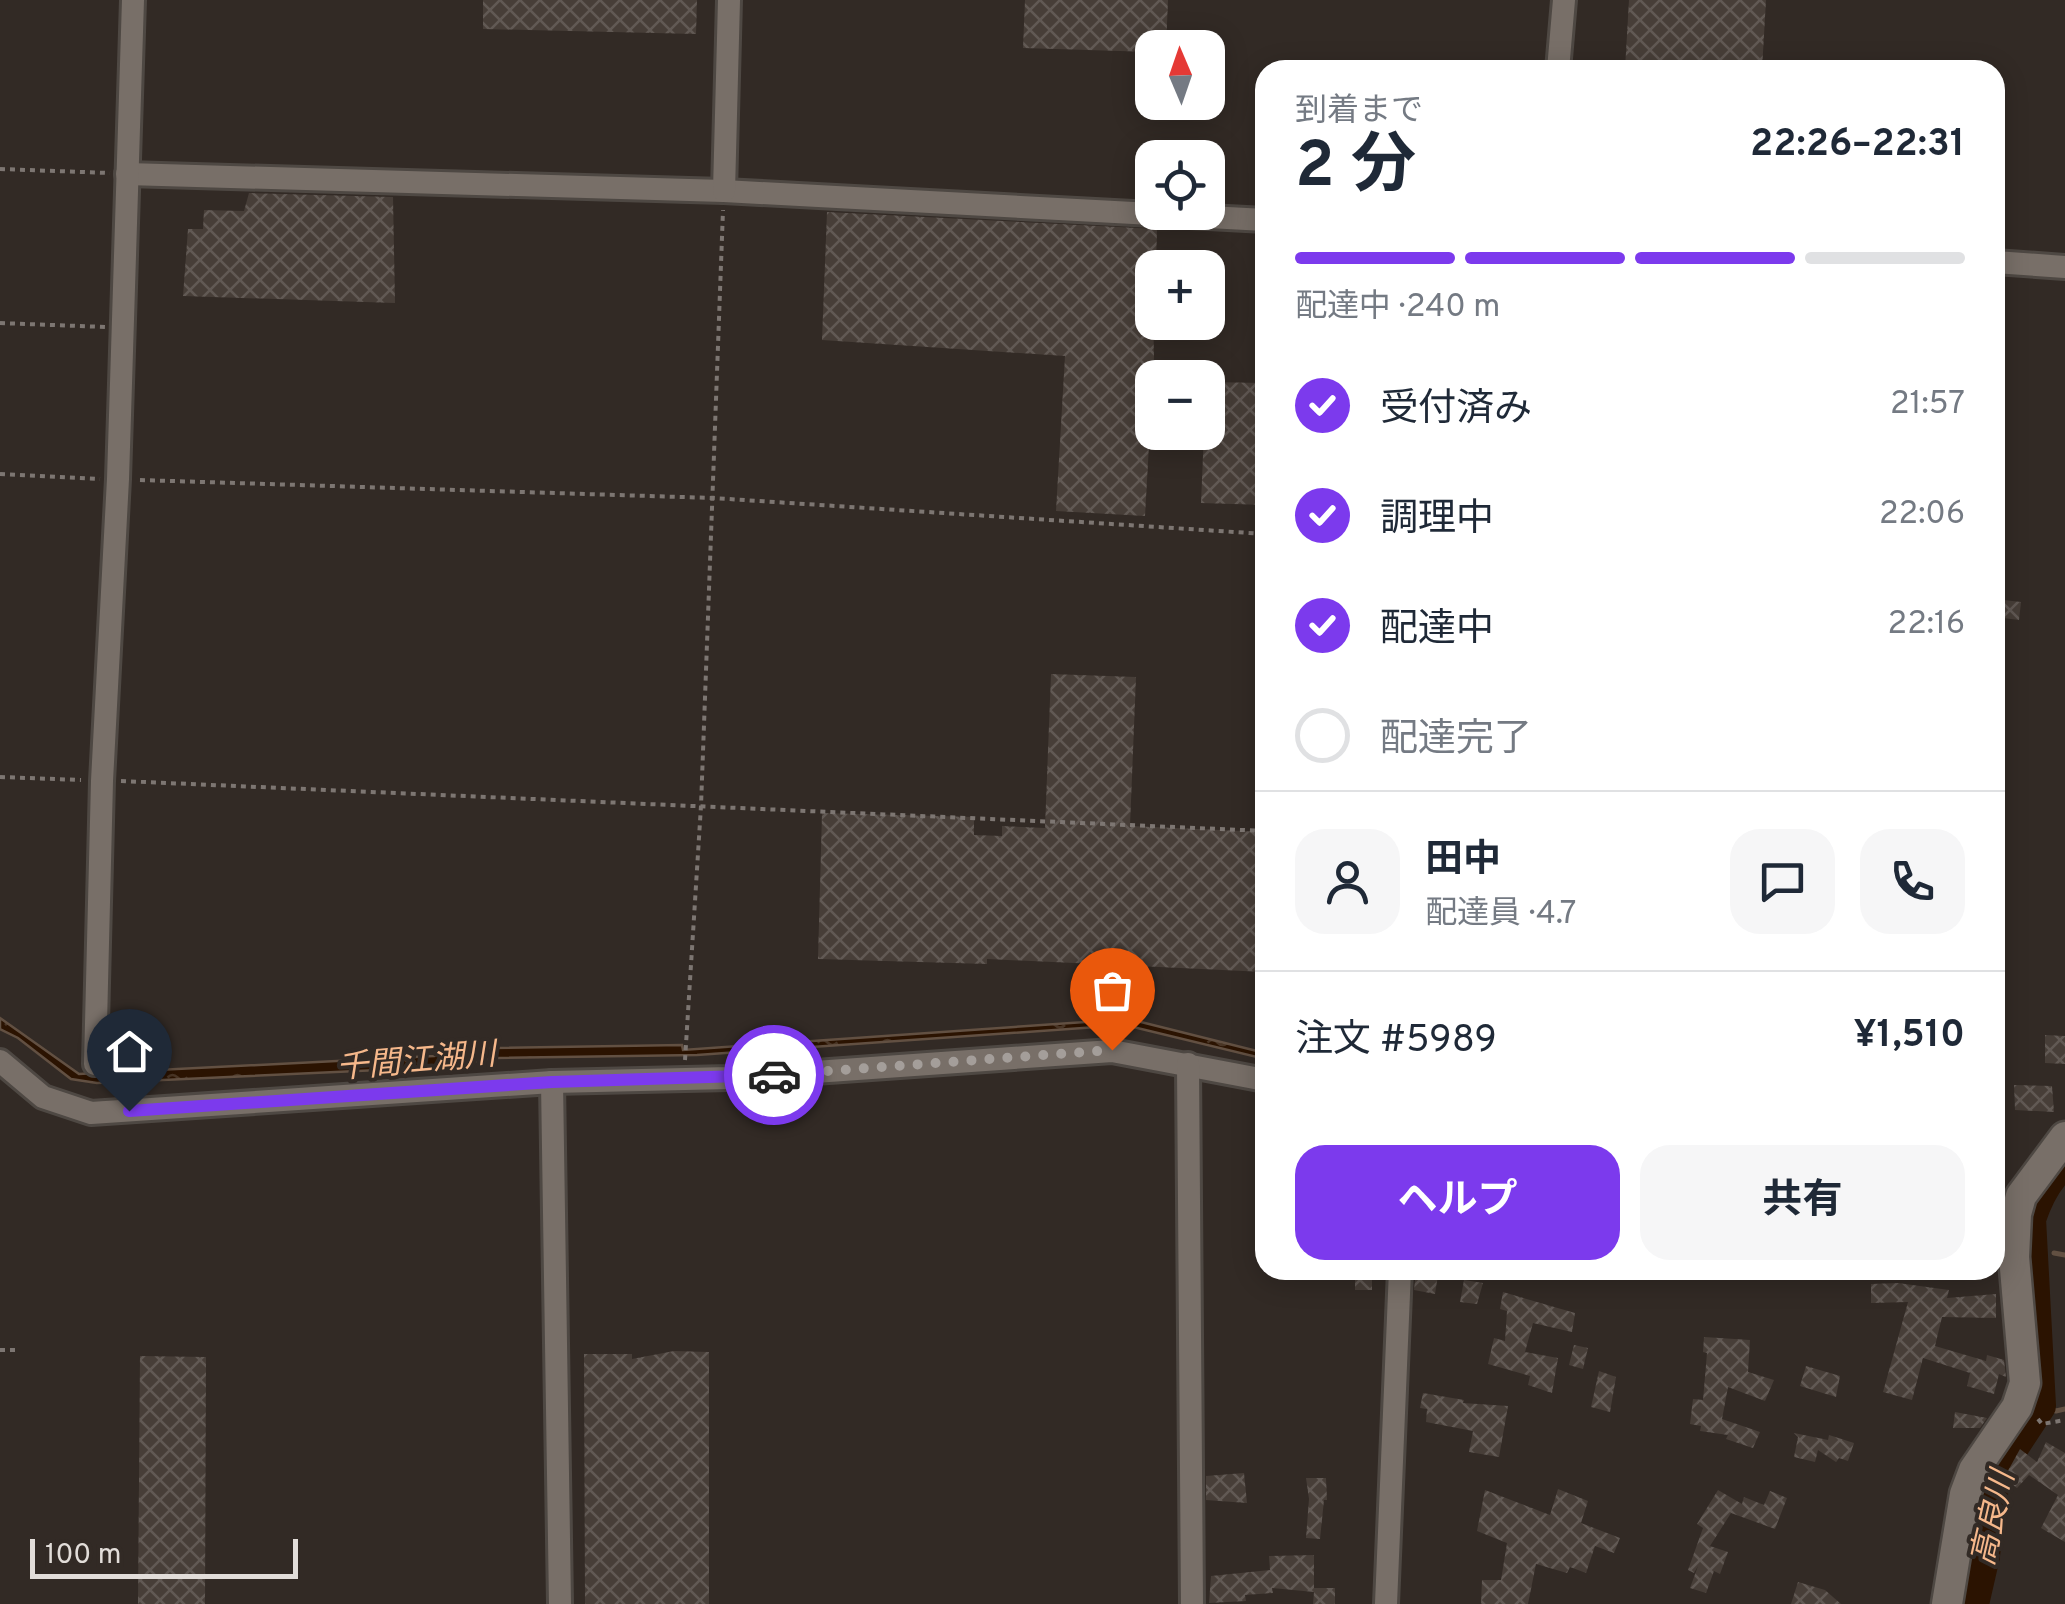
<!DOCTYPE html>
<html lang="ja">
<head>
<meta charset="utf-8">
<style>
  body { margin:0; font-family:Overpass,"Noto Sans JP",sans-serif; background:#f6f6f7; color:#1f2937; height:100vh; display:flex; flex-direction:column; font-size:38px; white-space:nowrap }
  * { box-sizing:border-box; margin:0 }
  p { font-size:32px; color:#747a83 }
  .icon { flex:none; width:55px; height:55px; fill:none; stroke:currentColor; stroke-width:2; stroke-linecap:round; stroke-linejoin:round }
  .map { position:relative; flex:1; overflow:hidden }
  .side { position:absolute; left:1255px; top:60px; width:750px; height:1220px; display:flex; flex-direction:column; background:#fff; border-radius:30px; box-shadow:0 5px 25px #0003 }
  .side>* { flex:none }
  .needle { width:65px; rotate:358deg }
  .tools { position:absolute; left:1135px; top:30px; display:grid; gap:20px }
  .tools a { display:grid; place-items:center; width:90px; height:90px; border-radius:20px; background:#fff; box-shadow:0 5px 25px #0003; font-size:50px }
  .scale { position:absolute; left:30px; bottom:25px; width:268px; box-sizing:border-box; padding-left:10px; border:5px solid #e2ddd9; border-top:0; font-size:28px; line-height:35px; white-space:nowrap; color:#e2ddd9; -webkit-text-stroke:8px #322a25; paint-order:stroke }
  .pin { position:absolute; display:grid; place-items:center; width:85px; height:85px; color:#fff; margin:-102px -42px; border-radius:50% 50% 50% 0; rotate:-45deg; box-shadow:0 0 10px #0007 }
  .pin .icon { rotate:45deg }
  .courier { position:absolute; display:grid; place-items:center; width:100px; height:100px; margin:-50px; border:8px solid #7c3aed; border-radius:50%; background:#fff; color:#222; box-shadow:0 2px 12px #0007 }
  .headline em { font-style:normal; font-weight:700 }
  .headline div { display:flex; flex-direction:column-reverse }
  .headline { display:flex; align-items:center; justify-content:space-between; height:170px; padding:0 40px }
  h1 { font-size:65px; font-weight:700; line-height:75px }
  .bar { display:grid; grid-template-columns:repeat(4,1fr); gap:15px 10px; align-content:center; height:120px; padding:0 40px }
  .bar i { height:12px; border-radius:8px; background:#e0e1e3 }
  .bar .current { background:#7c3aed }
  .bar p { grid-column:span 4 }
  .line { display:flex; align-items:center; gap:25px; padding:0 40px; border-top:2px solid #e0e1e3 }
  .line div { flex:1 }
  .round { display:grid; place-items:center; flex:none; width:105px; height:105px; border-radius:30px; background:#f6f6f7 }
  ol { padding:0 40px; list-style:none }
  li { display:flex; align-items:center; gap:30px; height:110px }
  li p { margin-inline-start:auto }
  li .icon { padding:10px; border-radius:50%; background:#7c3aed; color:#fff; stroke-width:4 }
  li:last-child { color:#747a83 }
  li i { width:55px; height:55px; border:5px solid #e0e1e3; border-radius:50% }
  .action { display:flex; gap:20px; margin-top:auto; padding:20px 40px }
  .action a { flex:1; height:115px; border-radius:30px; background:#7c3aed; color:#fff; font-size:40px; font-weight:700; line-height:115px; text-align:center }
  .action a+a { background:#f6f6f7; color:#1f2937 }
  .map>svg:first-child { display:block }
</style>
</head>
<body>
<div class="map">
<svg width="2065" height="1604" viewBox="0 0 2065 1604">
  <defs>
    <pattern id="water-ripples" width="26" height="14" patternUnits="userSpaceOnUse" patternTransform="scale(2.5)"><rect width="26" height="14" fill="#2b1301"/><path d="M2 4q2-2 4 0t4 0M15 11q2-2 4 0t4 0" fill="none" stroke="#493525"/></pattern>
    <pattern id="building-cross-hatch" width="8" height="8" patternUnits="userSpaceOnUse" patternTransform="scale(2.5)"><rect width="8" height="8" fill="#473e38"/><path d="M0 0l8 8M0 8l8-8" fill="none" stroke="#615954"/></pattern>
  </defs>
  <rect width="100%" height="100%" fill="#322a25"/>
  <path fill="url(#water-ripples)" stroke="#625042" stroke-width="2.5" d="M0,1018L79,1074L434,1056L488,1048L682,1045L683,1050L1129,1019L1265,1053V1059L1125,1025L697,1055L495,1058L444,1067L97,1083L71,1079L18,1038L0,1029Z"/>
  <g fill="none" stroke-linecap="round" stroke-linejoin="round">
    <g stroke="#625042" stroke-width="5">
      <path d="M2054,1253L2065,1255"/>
      <path d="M2040,1406L2056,1411L2065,1409"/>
    </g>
    <path stroke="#2b1301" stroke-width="32" d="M1973,1604L1984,1556L1989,1504L1998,1470L2040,1406L2030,1219C2037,1198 2047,1177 2065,1163"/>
  </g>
  <g fill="url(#building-cross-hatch)">
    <path d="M483,0H697L696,34L483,29Z"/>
    <path d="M1025,0H1168L1166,48H1152V52L1023,48Z"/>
    <path d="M1629,0H1766L1762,70L1625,69Z"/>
    <path d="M249,193L393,197L395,303L183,296L188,229H203L204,210L244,211Z"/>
    <path d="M827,212L1157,229L1156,268H1152L1154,357L1145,516L1056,511L1065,356L822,340Z"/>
    <path d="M1208,382L1265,383V505L1201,503L1204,432H1208Z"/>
    <path d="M1995,599L2021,602L2019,620L1995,617Z"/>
    <path d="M1051,674L1136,677L1130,826L1265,832V972L987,959V964L818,959L822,813L974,817V835L1002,836V826L1045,828Z"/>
    <path d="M2045,1035L2065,1036V1064L2045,1063Z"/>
    <path d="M2014,1085L2052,1086L2054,1112L2015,1110Z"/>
    <rect x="1355" y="1270" width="17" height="20"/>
    <path d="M1416,1270L1438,1275L1435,1294L1414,1290Z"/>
    <path d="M1464,1280L1483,1283L1477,1304L1460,1302Z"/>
    <path d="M1898,1283L1949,1290L1947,1298L1996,1294V1318L1942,1317L1935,1346L1986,1361L1987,1355L2004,1360L2006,1377L1999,1374L1994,1394L1967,1386L1970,1373L1923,1358L1912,1400L1883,1392L1908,1302L1871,1303V1284Z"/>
    <path d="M1503,1292L1575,1313L1572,1332L1533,1323L1525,1352L1558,1358L1552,1393L1528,1385L1530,1376L1488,1364L1494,1338L1505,1341L1507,1311L1500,1309Z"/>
    <path d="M1704,1337L1750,1340L1748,1372L1774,1380L1765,1401L1728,1387L1722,1419L1760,1432L1753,1448L1726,1439L1728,1435L1700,1431L1701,1426L1690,1424L1693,1399L1703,1400L1707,1353L1703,1352Z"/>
    <path d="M1574,1345L1588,1348L1583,1369L1569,1365Z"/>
    <path d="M674,1351L709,1352V1604H585L584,1354H632V1359Z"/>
    <path d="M140,1356L206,1357L205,1604H138Z"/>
    <path d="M1806,1366L1840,1376L1836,1397L1800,1386Z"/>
    <path d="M1599,1371L1616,1377L1610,1412L1591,1407Z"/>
    <path d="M1423,1393L1464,1400L1463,1403L1508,1406L1499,1457L1469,1452L1473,1431L1426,1422L1427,1409L1420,1408Z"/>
    <path d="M1955,1412L1987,1418L1980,1428H1953Z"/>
    <path d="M1794,1433L1828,1440L1829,1435L1854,1443L1848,1461L1839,1458L1836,1462L1818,1450L1815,1462L1794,1457L1798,1437Z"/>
    <path d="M2046,1442L2065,1453V1542L2041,1528L2058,1495L2029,1475L2017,1488L2004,1478L2020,1449L2037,1462Z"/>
    <path d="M1244,1473L1247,1503L1206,1500V1476Z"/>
    <path d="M1306,1478H1326L1327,1500H1324L1320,1539L1306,1538L1309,1499Z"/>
    <path d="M1558,1489L1588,1501L1581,1523L1620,1538L1614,1553L1595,1546L1586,1573L1570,1567L1567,1573L1536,1564L1528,1604H1481L1482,1580H1501L1507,1543L1477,1531L1485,1490L1550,1515Z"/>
    <path d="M1718,1490L1742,1504L1744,1497L1764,1505L1770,1491L1787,1498L1775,1529L1731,1513L1710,1546L1728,1552L1720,1574L1714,1571L1706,1593L1690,1588L1698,1566L1694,1573L1688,1570L1703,1528L1697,1524Z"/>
    <path d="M1314,1555V1588H1335V1604H1313L1314,1592L1272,1588L1273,1593L1245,1595L1246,1601L1209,1603L1211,1576L1270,1570L1269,1556Z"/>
    <path d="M1798,1582L1825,1590L1841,1604H1791Z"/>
  </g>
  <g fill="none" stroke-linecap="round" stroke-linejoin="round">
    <g stroke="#4e4843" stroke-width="28">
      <g id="street">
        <path d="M1558,70L1564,0"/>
        <path d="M127,174L724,191L1265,220"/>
        <path d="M724,191L729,0"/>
        <path d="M1995,262L2065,267"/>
        <path d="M0,1061L43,1097L91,1113L552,1082L730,1078L1112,1051L1265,1080"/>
        <path d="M95,1064L102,781L118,479L133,0"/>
        <path d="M1188,1064L1192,1604"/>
        <path d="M552,1082L560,1604"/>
        <path d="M1386,1604L1400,1270"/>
      </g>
    </g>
    <g stroke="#4e4843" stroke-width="35">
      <path id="secondary" d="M1947,1604L1965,1494L1974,1470L2017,1407L2025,1383L2014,1257L2016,1214L2021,1196L2065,1137"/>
    </g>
    <g stroke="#7d7672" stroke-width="4" stroke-dasharray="5 5" stroke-linecap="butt">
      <path d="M0,169L110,173"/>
      <path d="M0,323L105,327"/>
      <path d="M0,474L100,479"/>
      <path d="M140,480L713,498L1265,534"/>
      <path d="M0,777L81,780"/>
      <path d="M121,781L1265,831"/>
      <path d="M685,1060L701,806L723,210"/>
      <path d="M0,1350H17"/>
      <path d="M2038,1419L2042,1424L2065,1420"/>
    </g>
    <use href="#street" stroke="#786f68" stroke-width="22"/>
    <use href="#secondary" stroke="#786f68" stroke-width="30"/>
  </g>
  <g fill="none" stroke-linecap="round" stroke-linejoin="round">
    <path stroke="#a49e9a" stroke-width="10" stroke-dasharray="0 18" d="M774,1075L1112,1050"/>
    <path stroke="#7c3aed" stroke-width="12" d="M129,1111L552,1082L774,1075"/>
  </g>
  <g text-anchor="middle" stroke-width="8" stroke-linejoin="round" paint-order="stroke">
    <g font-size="32" font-style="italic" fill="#f6b88b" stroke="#322a25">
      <text transform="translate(416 1060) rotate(-5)" y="11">千間江湖川</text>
      <text transform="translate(1992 1518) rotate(-77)" y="11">高良川</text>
    </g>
  </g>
</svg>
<div class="tools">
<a><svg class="needle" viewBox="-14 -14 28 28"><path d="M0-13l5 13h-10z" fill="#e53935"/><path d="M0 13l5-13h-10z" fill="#747a83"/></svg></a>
<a><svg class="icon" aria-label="locate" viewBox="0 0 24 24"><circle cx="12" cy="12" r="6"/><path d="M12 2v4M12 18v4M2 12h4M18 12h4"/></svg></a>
<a>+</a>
<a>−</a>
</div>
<div class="scale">100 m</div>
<div class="pin" style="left:1112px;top:1050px;background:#ea580c"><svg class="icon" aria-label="bag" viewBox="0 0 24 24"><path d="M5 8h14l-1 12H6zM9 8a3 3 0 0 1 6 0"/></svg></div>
<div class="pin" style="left:129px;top:1111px;background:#1f2937"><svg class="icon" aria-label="home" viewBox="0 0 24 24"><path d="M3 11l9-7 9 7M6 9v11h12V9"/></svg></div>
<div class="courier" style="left:774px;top:1075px"><svg class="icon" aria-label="car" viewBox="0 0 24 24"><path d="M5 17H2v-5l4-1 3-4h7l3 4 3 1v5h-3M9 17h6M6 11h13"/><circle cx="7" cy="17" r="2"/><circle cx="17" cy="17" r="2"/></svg></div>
<section class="side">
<div class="headline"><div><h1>2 分</h1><p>到着まで</p></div><em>22:26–22:31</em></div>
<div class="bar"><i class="current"></i><i class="current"></i><i class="current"></i><i></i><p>配達中 · 240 m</p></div>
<ol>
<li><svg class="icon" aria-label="check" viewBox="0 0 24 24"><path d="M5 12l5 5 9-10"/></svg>受付済み<p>21:57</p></li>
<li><svg class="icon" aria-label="check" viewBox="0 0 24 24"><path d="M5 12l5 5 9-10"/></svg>調理中<p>22:06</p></li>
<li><svg class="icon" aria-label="check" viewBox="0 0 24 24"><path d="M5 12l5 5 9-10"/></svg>配達中<p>22:16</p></li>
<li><i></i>配達完了</li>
</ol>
<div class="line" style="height:180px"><a class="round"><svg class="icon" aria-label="person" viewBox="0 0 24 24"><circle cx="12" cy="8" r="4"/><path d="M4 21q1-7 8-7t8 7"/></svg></a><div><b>田中</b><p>配達員 · 4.7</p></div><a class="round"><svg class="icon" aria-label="chat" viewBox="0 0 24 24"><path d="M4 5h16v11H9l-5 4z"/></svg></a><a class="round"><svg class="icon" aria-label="phone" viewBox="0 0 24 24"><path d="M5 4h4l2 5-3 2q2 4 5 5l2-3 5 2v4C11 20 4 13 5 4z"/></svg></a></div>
<div class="line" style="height:130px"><div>注文 #5989</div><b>¥1,510</b></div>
<div class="action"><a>ヘルプ</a><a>共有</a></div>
</section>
</div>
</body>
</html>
